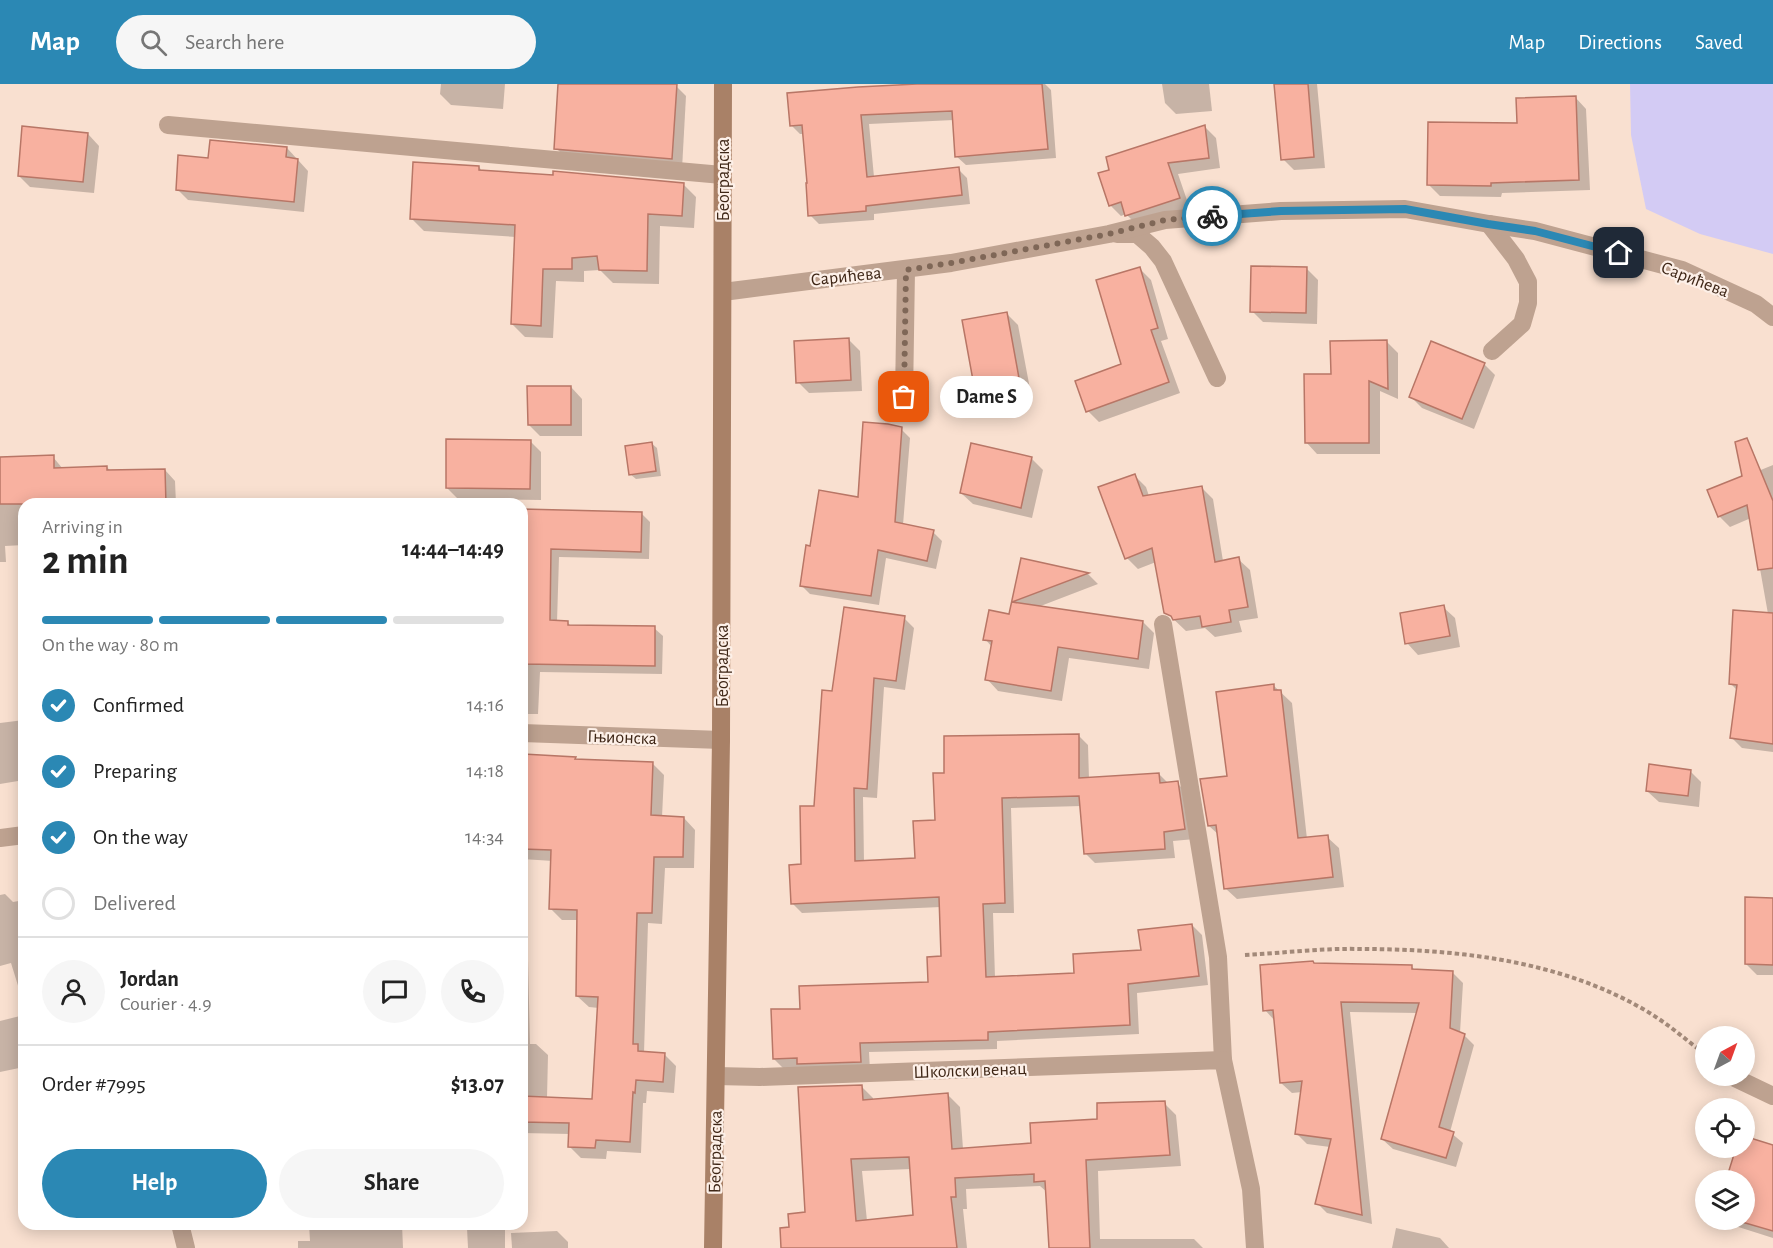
<!DOCTYPE html>
<html lang="en">
<head>
<meta charset="utf-8">
<style>
  body { margin:0; font-family:"Alegreya Sans",sans-serif; background:#f6f6f6; color:#222; height:100vh; display:flex; flex-direction:column; font-size:22px; white-space:nowrap }
  * { box-sizing:border-box; margin:0 }
  p { font-size:20px; color:#767676 }
  .icon { flex:none; width:33px; height:33px; fill:none; stroke:currentColor; stroke-width:2; stroke-linecap:round; stroke-linejoin:round }
  .map { position:relative; flex:1; overflow:hidden }
  .drawer { position:absolute; left:18px; top:414px; width:510px; height:732px; display:flex; flex-direction:column; background:#fff; border-radius:18px; box-shadow:0 3px 15px #0003 }
  .drawer>* { flex:none }
  .needle { width:39px; rotate:41deg }
  .fabs { position:absolute; left:1695px; top:942px; display:grid; gap:12px }
  .fabs a { display:grid; place-items:center; width:60px; height:60px; border-radius:50%; background:#fff; box-shadow:0 3px 15px #0003; font-size:30px }
  .pin { position:absolute; display:grid; place-items:center; width:51px; height:51px; color:#fff; margin:-26px; border-radius:12px; box-shadow:0 3px 9px #0006 }
  .courier { position:absolute; display:grid; place-items:center; width:60px; height:60px; margin:-30px; border:4px solid #2b88b4; border-radius:50%; background:#fff; color:#222; box-shadow:0 2px 8px #0007 }
  .bubble { position:absolute; height:42px; border-radius:21px; background:#fff; box-shadow:0 3px 15px #0003; font-size:20px; font-weight:600; line-height:42px; text-align:center }
  .overview em { font-style:normal; font-weight:600 }
  .overview div { display:flex; flex-direction:column-reverse }
  .overview { display:flex; align-items:center; justify-content:space-between; height:102px; padding:0 24px }
  h1 { font-size:39px; font-weight:600; line-height:45px }
  .bar { display:grid; grid-template-columns:repeat(4,1fr); gap:9px 6px; align-content:center; height:72px; padding:0 24px }
  .bar i { height:8px; border-radius:4px; background:#e0e0e0 }
  .bar .current { background:#2b88b4 }
  .bar p { grid-column:span 4 }
  .line { display:flex; align-items:center; gap:15px; padding:0 24px; border-top:2px solid #e0e0e0 }
  .line div { flex:1 }
  .round { display:grid; place-items:center; flex:none; width:63px; height:63px; border-radius:32px; background:#f6f6f6 }
  ol { padding:0 24px; list-style:none }
  li { display:flex; align-items:center; gap:18px; height:66px }
  li p { margin-inline-start:auto }
  li .icon { padding:6px; border-radius:50%; background:#2b88b4; color:#fff; stroke-width:4 }
  li:last-child { color:#767676 }
  li i { width:33px; height:33px; border:3px solid #e0e0e0; border-radius:50% }
  .primary-button { display:flex; gap:12px; margin-top:auto; padding:12px 24px }
  .primary-button a { flex:1; height:69px; border-radius:36px; background:#2b88b4; color:#fff; font-size:24px; font-weight:600; line-height:69px; text-align:center }
  .primary-button a+a { background:#f6f6f6; color:#222 }
  header { display:flex; align-items:center; gap:36px; box-sizing:border-box; height:84px; padding:0 30px; background:#2b88b4; color:#fff }
  header strong { font-size:28px }
  nav { display:flex; gap:33px; margin-inline-start:auto; font-size:21px }
  .search { width:420px; height:54px; background:#f6f6f6; display:flex; align-items:center; gap:15px; box-sizing:border-box; padding:0 21px; border-radius:33px; color:#767676; font-size:22px }
  .map>svg:first-child { display:block }
</style>
</head>
<body>
<header>
<strong>Map</strong>
<div class="search"><svg class="icon" aria-label="search" viewBox="0 0 24 24"><circle cx="10" cy="10" r="6"/><path d="M15 15l6 6"/></svg>Search here</div>
<nav><a>Map</a><a>Directions</a><a>Saved</a></nav>
</header>
<div class="map">
<svg width="1773" height="1164" viewBox="0 0 1773 1164">
  <rect width="100%" height="100%" fill="#f9e0d0"/>
  <path fill="#d3cbf4" d="M1630,0H1773V170L1700,150L1646,125L1631,51Z"/>
  <g fill="#0003" fill-rule="evenodd">
    <path d="M441,0H505L503,25L451,21L440,10Z"/>
    <path d="M559,0H644L676,2L686,12L682,85L566,74L556,64Z"/>
    <path d="M949,0H1045L1051,6L1056,74L966,81L956,72L954,36L869,40L874,93L958,85L967,94L970,120L874,130V136L819,140L810,131L804,50H800L791,41Z"/>
    <path d="M1162,0H1209L1212,27L1176,30L1165,19Z"/>
    <path d="M1276,0H1317L1325,84L1294,86L1283,75Z"/>
    <path d="M1575,13L1586,25L1590,106L1502,109L1501,113L1440,112L1429,101L1518,41Z"/>
    <path d="M1205,43L1216,54L1220,84L1178,90L1190,125L1138,142L1126,130L1121,132L1110,121Z"/>
    <path d="M88,50L99,62L94,109L30,103L19,92Z"/>
    <path d="M287,64L308,87L304,128L188,116L177,105L210,76Z"/>
    <path d="M479,83L483,88L683,100L696,113L694,144L660,142L659,200L613,199L600,186L584,187V198L556,197L553,254L525,253L512,240L516,153L424,147L411,134Z"/>
    <path d="M1139,184L1151,196L1168,255L1161,257L1180,309L1099,338L1088,327L1123,281Z"/>
    <path d="M1307,185L1318,196L1317,240L1263,238L1252,227Z"/>
    <path d="M1007,230L1018,241L1030,305L987,313L976,302Z"/>
    <path d="M849,256L860,267L862,307L809,309L798,298Z"/>
    <path d="M1387,258L1398,269V315L1380,307V370H1317L1306,358L1332,291Z"/>
    <path d="M1484,280L1495,291L1474,345L1422,324L1411,313Z"/>
    <path d="M571,303L582,315V352H540L529,341Z"/>
    <path d="M901,345L910,354L903,441L933,448L942,457L936,485L886,474L879,521L810,510L801,501L811,464L859,415Z"/>
    <path d="M530,357L541,368V416L458,415L447,404Z"/>
    <path d="M651,359L657,364L661,392L636,395L630,390Z"/>
    <path d="M53,373L63,385L107,383L111,388L165,386L175,397L176,420H24V461L5,462L6,478H0V375Z"/>
    <path d="M1031,374L1043,386L1032,434L973,420L961,409Z"/>
    <path d="M1773,381V668L1742,664L1731,653L1737,606L1731,600L1768,530L1751,434L1730,443L1719,432L1709,407Z"/>
    <path d="M1134,391L1146,403L1149,412L1201,403L1213,415L1223,477L1238,475L1250,486L1258,534L1239,537L1242,548L1215,553L1205,544L1186,547L1166,528L1156,478L1138,485L1127,474Z"/>
    <path d="M522,427L641,429L650,438L649,475L559,473L557,538L568,539L572,543L654,544L663,552L662,590L540,588L538,630H522Z"/>
    <path d="M1022,476L1088,490L1098,500L1038,523L1143,538L1154,549L1149,585L1069,574L1062,617L998,607L987,595L992,563L985,555L1010,532Z"/>
    <path d="M1443,523L1455,534L1460,563L1418,571L1407,559Z"/>
    <path d="M904,534L914,544L905,606L884,603L877,714L863,713L864,778L916,776L937,738L946,690L1078,651L1088,661L1089,695L1159,690L1169,700L1177,699L1187,709L1195,755L1173,757L1175,774L1095,779L1085,769L1082,722L1011,724L1014,829H993L995,894L1076,891L1142,867L1192,841L1202,851L1208,901L1137,909L1139,950L997,957V965L869,968L870,987L784,985L774,975L929,900L943,874L941,823L802,829L792,819L815,723L833,608Z"/>
    <path d="M1273,601L1292,619L1307,755L1327,753L1339,764L1344,803L1237,815L1225,804L1219,751L1209,742L1229,693Z"/>
    <path d="M24,636V696L0,700V639Z"/>
    <path d="M575,674L577,676L652,679L664,691L662,733L684,734L695,746L694,784H665L662,840L648,839L644,969L665,971L676,982L674,1009L647,1007L646,1019H643L641,1069L607,1067L606,1075L581,1074L569,1062L570,1050L522,1049V870L528,876L530,960H536L548,971L547,1014L594,1016L599,924L589,923L577,912L579,836H562L550,824L553,777L522,775V712Z"/>
    <path d="M1690,687L1701,698L1699,723L1659,718L1647,707Z"/>
    <path d="M5,810L13,818L24,816V921L11,879L0,882V811Z"/>
    <path d="M1773,815V891H1757L1746,880Z"/>
    <path d="M1315,881L1411,882L1416,887L1453,889L1463,899L1460,949L1464,951L1474,961L1450,1048L1463,1059L1456,1083L1393,1065L1382,1055L1418,929L1350,928L1372,1140L1327,1129L1317,1119L1330,1063L1307,1060L1297,1050L1302,1008L1292,1009L1281,999L1275,937L1265,926Z"/>
    <path d="M24,931V983L0,988V937Z"/>
    <path d="M861,1002L873,1014V1016L948,1011L960,1023L963,1065L1033,1061L1099,1036L1164,1019L1176,1031L1181,1082L1098,1087L1100,1155H1194L1203,1164H1050L1048,1109L1040,1102L966,1105L967,1125H963L967,1164H793ZM911,1085L915,1132L867,1137L862,1087Z"/>
    <path d="M1773,1062V1154L1729,1140L1724,1136H1744V1096H1727L1737,1064Z"/>
    <path d="M309,1140H402L403,1164H298V1157H310Z"/>
    <path d="M407,1140H505V1164H468L467,1144L412,1145Z"/>
    <path d="M1396,1144L1440,1154L1449,1164H1392Z"/>
    <path d="M557,1147L568,1158V1164H512L511,1149Z"/>
  </g>
  <g fill="#f8b1a0" stroke="#b87666" stroke-width="1.5" fill-rule="evenodd">
    <path d="M558,0H677L672,75L554,65Z"/>
    <path d="M917,0H1042L1048,65L955,73L952,27L861,31L867,93L959,83L962,111L866,122V127L808,132L806,99H807L802,41L790,42L787,9L858,3Z"/>
    <path d="M1274,0H1308L1314,73L1281,76Z"/>
    <path d="M1576,12L1579,96L1491,99V102L1427,101L1428,38L1517,39L1516,14Z"/>
    <path d="M1205,41L1209,74L1168,79L1180,114L1125,132L1121,118L1109,122L1098,89L1109,86L1106,73Z"/>
    <path d="M22,42L88,49L83,98L18,92Z"/>
    <path d="M210,56L287,63L286,73L298,75L294,118L176,106L178,71L208,74Z"/>
    <path d="M413,78L479,82V86L553,91V87L684,99L682,132L648,130L647,187L599,186L597,172L572,174V185H543L541,242L511,240L515,141L410,135Z"/>
    <path d="M1251,182L1307,183L1306,229L1250,228Z"/>
    <path d="M1140,183L1158,244L1151,246L1169,298L1086,328L1075,297L1121,280L1096,196Z"/>
    <path d="M1007,228L1019,294L974,302L962,236Z"/>
    <path d="M849,254L851,296L796,299L794,257Z"/>
    <path d="M1387,256L1388,305L1369,297V359H1305L1304,290H1331L1330,257Z"/>
    <path d="M1431,257L1485,279L1462,335L1409,313Z"/>
    <path d="M527,302H571V341H528Z"/>
    <path d="M863,338L888,340L902,343L895,438L934,446L927,477L878,466L871,512L800,502L806,461L810,462L819,406L858,413Z"/>
    <path d="M1747,354L1773,417V484L1758,486L1747,421L1718,433L1707,406L1742,392L1735,358Z"/>
    <path d="M446,355L531,356L530,405L446,404Z"/>
    <path d="M652,358L656,387L629,391L625,362Z"/>
    <path d="M971,359L1032,373L1021,424L960,409Z"/>
    <path d="M54,371V384L107,382V386L165,385L166,420H108V415L44,417V420H0V373Z"/>
    <path d="M1135,390L1143,412L1202,402L1215,478L1239,473L1248,523L1229,526L1231,538L1202,543L1200,532L1173,536L1171,532L1164,529L1152,464L1125,475L1098,403Z"/>
    <path d="M522,425L642,428L641,468L551,465L550,536L568,537V541L655,542V582L522,580Z"/>
    <path d="M1021,474L1089,489L1012,518L1143,537L1138,575L1058,563L1051,607L985,596L992,557L983,556L989,526L1009,530Z"/>
    <path d="M1444,521L1450,552L1405,560L1400,529Z"/>
    <path d="M844,523L905,532L896,597L874,594L867,705L854,704L855,777L915,774L913,737L935,736L933,689H944V652L1079,650V694L1159,689L1160,699L1178,697L1185,745L1164,748L1165,765L1084,770L1079,712L1002,714L1005,819L983,820L986,893L1074,889L1073,870L1141,866L1138,846L1192,840L1199,892L1128,900L1130,941L988,948V956L860,959L861,978L797,980V974L773,975L771,925H800L799,902L928,898L927,873L941,872L939,813L791,820L789,781L801,780L800,722H814L822,606L832,607Z"/>
    <path d="M1733,526L1773,529V660L1730,654L1737,601L1729,600Z"/>
    <path d="M1274,600V606H1281L1298,754L1328,751L1333,793L1224,805L1216,741L1208,742L1200,695L1227,692L1216,608Z"/>
    <path d="M523,670L576,673L575,675L653,678L651,731L684,733L683,773H654L652,829H637L633,960H638V967L665,969L663,998L636,996L635,1009L633,1008L630,1058L596,1056L595,1064L568,1063L569,1039L522,1038V1012L592,1015L598,913L576,912L577,826L549,825L551,766L522,765Z"/>
    <path d="M1649,680L1691,686L1688,712L1646,707Z"/>
    <path d="M1745,813L1773,814V881L1745,880Z"/>
    <path d="M1313,877L1314,879L1412,881V885L1453,887L1450,944L1465,950L1439,1043L1454,1048L1446,1074L1381,1055L1419,919L1341,918L1362,1131L1315,1120L1331,1055L1295,1050L1302,997L1280,999L1273,926L1263,927L1260,881Z"/>
    <path d="M862,1001L863,1016L948,1009L952,1065L1031,1059L1030,1039L1097,1035V1019L1165,1017L1170,1071L1086,1076L1090,1164H1049L1045,1097L1034,1098V1090L955,1094L956,1113H951L957,1164H781L780,1144L789,1143L788,1130L805,1128L798,1003ZM909,1073L913,1131L856,1137L851,1075Z"/>
    <path d="M1744,1052L1773,1061V1147L1735,1136H1744V1096H1726L1736,1064H1744Z"/>
  </g>
  <g fill="none" stroke-linecap="round" stroke-linejoin="round">
    <path stroke="#a28979" stroke-width="4" stroke-dasharray="4.5 3" stroke-linecap="butt" d="M1245,871C1283,869 1322,864 1360,865C1456,865 1558,876 1643,925C1666,938 1685,955 1706,971"/>
    <g stroke="#bea290" stroke-width="18">
      <path d="M168,41L722,91"/>
      <path d="M1117,150H1137L1152,163L1163,177L1217,294"/>
      <path d="M904,313L906,186"/>
      <path d="M1731,992L1773,1012"/>
    </g>
    <g stroke="#bea290" stroke-width="18">
      <path d="M1489,140L1516,175L1528,198V219L1522,240L1492,267"/>
      <path d="M723,208L951,179L1109,150L1165,136L1281,127L1405,125L1489,140L1535,147L1682,186L1756,220L1773,233"/>
      <path d="M1163,540L1218,873L1223,976"/>
      <path d="M522,649L721,656"/>
      <path d="M0,754L24,751"/>
      <path d="M716,992L760,993L1223,976L1251,1105L1255,1164"/>
      <path d="M180,1140L186,1164"/>
    </g>
    <path stroke="#a98167" stroke-width="18" d="M713,1164L721,656L723,0"/>
  </g>
  <g fill="none" stroke-linecap="round" stroke-linejoin="round">
    <path stroke="#7f6757" stroke-width="6" stroke-dasharray="0 10.8" d="M904,313L906,186L951,179L1109,150L1165,136L1212,132"/>
    <path stroke="#2b88b4" stroke-width="8" d="M1212,132L1281,127L1405,125L1488,140L1535,147L1619,169"/>
  </g>
  <g text-anchor="middle" stroke-width="4.5" stroke-linejoin="round" paint-order="stroke">
    <g font-size="18" fill="#3e2616" stroke="#fdf0e8">
      <text transform="translate(723 96) rotate(-90)" y="6">Београдска</text>
      <text transform="translate(846 192) rotate(-6)" y="6">Сарићева</text>
      <text transform="translate(1695 195) rotate(21)" y="6">Сарићева</text>
      <text transform="translate(722 582) rotate(-90)" y="6">Београдска</text>
      <text transform="translate(622 653) rotate(2)" y="6">Гњионска</text>
      <text transform="translate(970 986) rotate(-2)" y="6">Школски венац</text>
      <text transform="translate(715 1068) rotate(-89)" y="6">Београдска</text>
    </g>
  </g>
</svg>
<div class="fabs">
<a><svg class="needle" viewBox="-14 -14 28 28"><path d="M0-13l5 13h-10z" fill="#e53935"/><path d="M0 13l5-13h-10z" fill="#767676"/></svg></a>
<a><svg class="icon" aria-label="locate" viewBox="0 0 24 24"><circle cx="12" cy="12" r="6"/><path d="M12 2v4M12 18v4M2 12h4M18 12h4"/></svg></a>
<a><svg class="icon" aria-label="layers" viewBox="0 0 24 24"><path d="M12 4l9 5-9 5-9-5zM3 14l9 5 9-5"/></svg></a>
</div>
<div class="pin" style="left:904px;top:313px;background:#ea580c"><svg class="icon" aria-label="bag" viewBox="0 0 24 24"><path d="M5 8h14l-1 12H6zM9 8a3 3 0 0 1 6 0"/></svg></div>
<div class="pin" style="left:1619px;top:169px;background:#1f2937"><svg class="icon" aria-label="home" viewBox="0 0 24 24"><path d="M3 11l9-7 9 7M6 9v11h12V9"/></svg></div>
<div class="courier" style="left:1212px;top:132px"><svg class="icon" aria-label="bike" viewBox="0 0 24 24"><circle cx="6" cy="16" r="4"/><circle cx="18" cy="16" r="4"/><path d="M6 16l4-8h5l3 8M10 8l3 8H6M13 5h3"/></svg></div>
<div class="bubble" style="left:940px;top:292px;width:93px">Dame S</div>
<section class="drawer">
<div class="overview"><div><h1>2 min</h1><p>Arriving in</p></div><em>14:44–14:49</em></div>
<div class="bar"><i class="current"></i><i class="current"></i><i class="current"></i><i></i><p>On the way · 80 m</p></div>
<ol>
<li><svg class="icon" aria-label="check" viewBox="0 0 24 24"><path d="M5 12l5 5 9-10"/></svg>Confirmed<p>14:16</p></li>
<li><svg class="icon" aria-label="check" viewBox="0 0 24 24"><path d="M5 12l5 5 9-10"/></svg>Preparing<p>14:18</p></li>
<li><svg class="icon" aria-label="check" viewBox="0 0 24 24"><path d="M5 12l5 5 9-10"/></svg>On the way<p>14:34</p></li>
<li><i></i>Delivered</li>
</ol>
<div class="line" style="height:108px"><a class="round"><svg class="icon" aria-label="person" viewBox="0 0 24 24"><circle cx="12" cy="8" r="4"/><path d="M4 21q1-7 8-7t8 7"/></svg></a><div><b>Jordan</b><p>Courier · 4.9</p></div><a class="round"><svg class="icon" aria-label="chat" viewBox="0 0 24 24"><path d="M4 5h16v11H9l-5 4z"/></svg></a><a class="round"><svg class="icon" aria-label="phone" viewBox="0 0 24 24"><path d="M5 4h4l2 5-3 2q2 4 5 5l2-3 5 2v4C11 20 4 13 5 4z"/></svg></a></div>
<div class="line" style="height:78px"><div>Order #7995</div><b>$13.07</b></div>
<div class="primary-button"><a>Help</a><a>Share</a></div>
</section>
</div>
</body>
</html>
